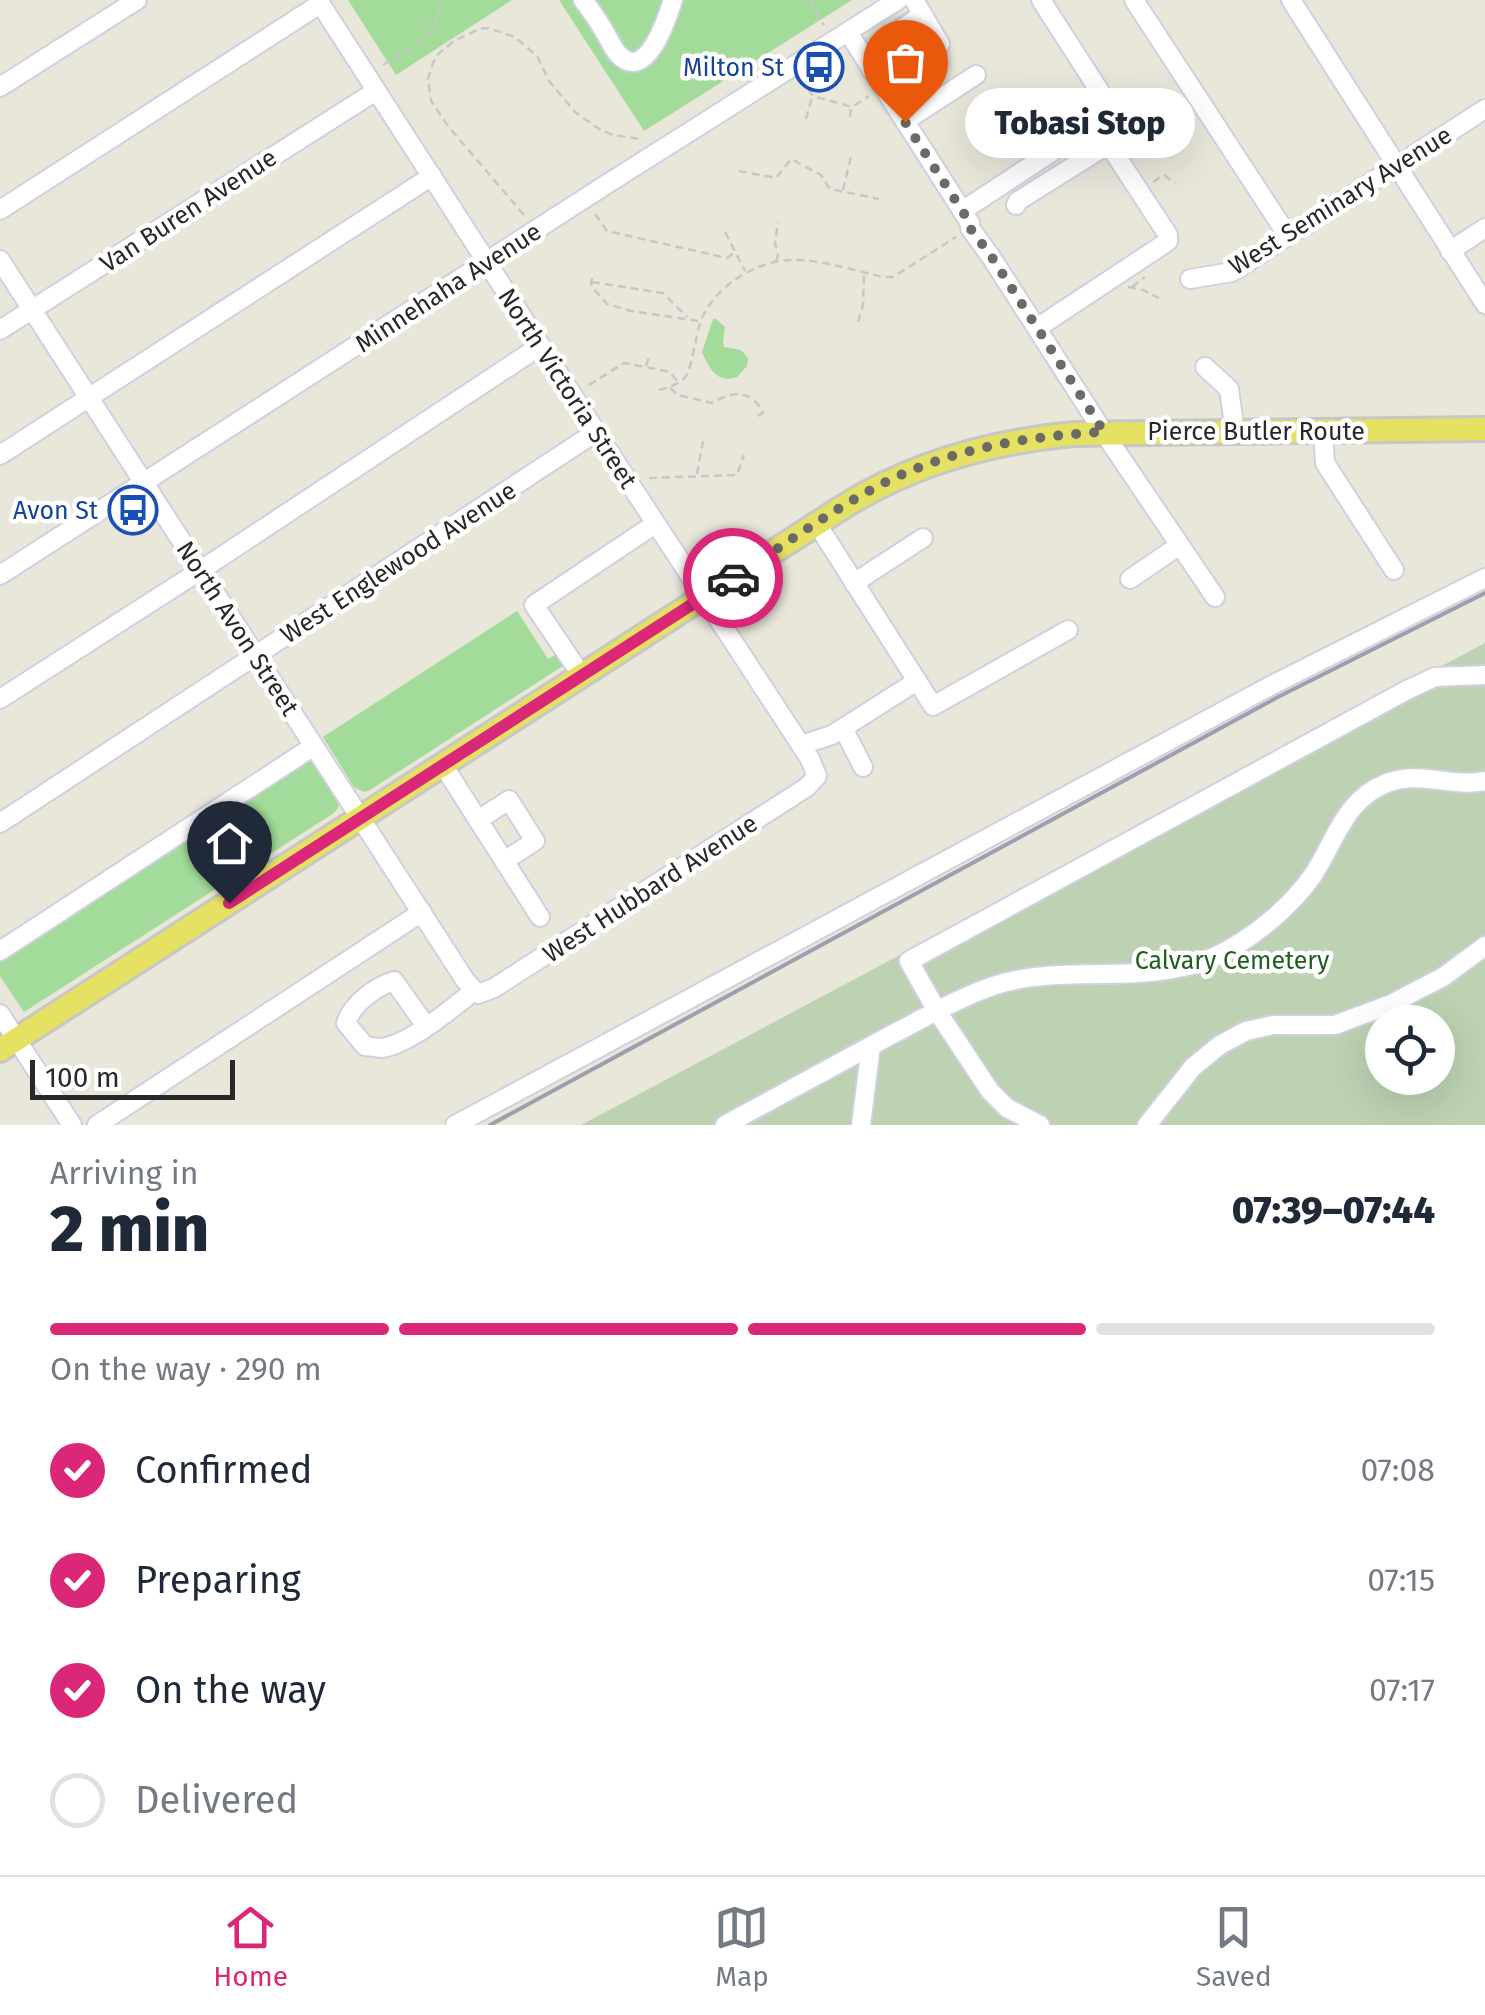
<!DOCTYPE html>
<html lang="en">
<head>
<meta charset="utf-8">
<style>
  body { margin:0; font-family:"Fira Sans",sans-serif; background:#f2f2f3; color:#1f2937; height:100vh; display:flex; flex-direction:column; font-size:38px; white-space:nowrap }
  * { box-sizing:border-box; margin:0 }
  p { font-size:32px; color:#747a83 }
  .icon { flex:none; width:55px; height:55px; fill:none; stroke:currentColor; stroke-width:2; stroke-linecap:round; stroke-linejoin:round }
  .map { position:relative; height:1125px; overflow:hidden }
  .sheet { display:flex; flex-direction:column; background:#fff; flex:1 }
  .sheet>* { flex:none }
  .fabs { position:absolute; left:1365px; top:1005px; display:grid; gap:20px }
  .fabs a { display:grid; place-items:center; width:90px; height:90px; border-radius:50%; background:#fff; box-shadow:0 10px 40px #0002; font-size:50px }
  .scale { position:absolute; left:30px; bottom:25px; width:205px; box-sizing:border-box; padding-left:10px; border:5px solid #282828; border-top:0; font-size:28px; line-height:35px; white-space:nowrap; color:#282828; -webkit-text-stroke:8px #fff; paint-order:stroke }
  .pin { position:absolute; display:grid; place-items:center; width:85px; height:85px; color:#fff; margin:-102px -42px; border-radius:50% 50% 50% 0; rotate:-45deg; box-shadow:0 0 10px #0007 }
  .pin .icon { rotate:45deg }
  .courier { position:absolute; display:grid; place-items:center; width:100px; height:100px; margin:-50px; border:8px solid #db2777; border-radius:50%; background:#fff; color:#222; box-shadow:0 2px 12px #0007 }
  .bubble { position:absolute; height:70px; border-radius:35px; background:#fff; box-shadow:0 10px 40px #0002; font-size:32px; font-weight:800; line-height:70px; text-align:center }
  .overview em { font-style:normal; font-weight:800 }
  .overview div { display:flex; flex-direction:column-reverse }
  .overview { display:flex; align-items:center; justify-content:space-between; height:170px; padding:0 50px }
  h1 { font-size:65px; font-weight:800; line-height:75px }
  .bar { display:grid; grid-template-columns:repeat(4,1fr); gap:15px 10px; align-content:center; height:120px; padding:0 50px }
  .bar i { height:12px; border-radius:8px; background:#e0e1e3 }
  .bar .active { background:#db2777 }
  .bar p { grid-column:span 4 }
  ol { padding:0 50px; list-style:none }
  li { display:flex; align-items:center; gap:30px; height:110px }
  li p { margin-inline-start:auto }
  li .icon { padding:10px; border-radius:50%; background:#db2777; color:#fff; stroke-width:4 }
  li:last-child { color:#747a83 }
  li i { width:55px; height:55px; border:5px solid #e0e1e3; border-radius:50% }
  .menu { display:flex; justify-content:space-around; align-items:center; height:140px; border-top:2px solid #e0e1e3; background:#fff; font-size:28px; color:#747a83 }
  .menu a { display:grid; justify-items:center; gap:5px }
  .menu .active { color:#db2777 }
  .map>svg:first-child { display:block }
</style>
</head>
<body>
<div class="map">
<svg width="1485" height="1125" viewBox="0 0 1485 1125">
  <rect width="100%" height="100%" fill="#e9e6da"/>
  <g fill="#a3dc9a">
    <path d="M348,0H512L396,75Z"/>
    <path d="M559,0H852L644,131Z"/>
    <path d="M713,319H716L725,327L723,342L724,347L741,350L748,358L747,366L737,377C717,384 709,368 702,352Z"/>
    <path d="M517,611L548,659L559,653L566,664L370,790L364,792L354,787L323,737Z"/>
    <path d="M310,754L339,801L338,808L334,813L24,1012L0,976V956Z"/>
  </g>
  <path fill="#bcd2b2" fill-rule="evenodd" d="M1485,643V1125H581ZM1382,1022H1438V1078H1382Z"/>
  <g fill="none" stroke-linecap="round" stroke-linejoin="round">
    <path stroke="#c2c0b6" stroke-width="18" stroke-dasharray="18 9" stroke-linecap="butt" d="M901,49L921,35"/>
    <g stroke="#d0d0e0" stroke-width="22">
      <g id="minor">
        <path d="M583,0C589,8 596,17 601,26C607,35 611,45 617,53C646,86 667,18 673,0"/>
        <path d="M1041,0L1113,112"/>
        <path d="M1134,0L1288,236"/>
        <path d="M1291,0L1485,304"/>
        <path d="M848,32L970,223V228L991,257L1104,433L1215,597"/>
        <path d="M901,49L896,52L889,37L922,15"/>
        <path d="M871,69L896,52L906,67L940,44L914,0"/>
        <path d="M0,87L137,0"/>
        <path d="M905,121L976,75"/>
        <path d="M1016,205L1018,201L1104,147L1113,151L1168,235V241L1164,244L1037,328"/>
        <path d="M0,210L320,4"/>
        <path d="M962,211L1120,107"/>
        <path d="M1450,251L1485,228"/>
        <path d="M0,260L465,980L478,994L494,988L807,787L817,776L810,759L611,455L318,0"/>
        <path d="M1190,279L1232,272L1485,109"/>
        <path d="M0,330L376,91"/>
        <path d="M1205,367L1229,389L1235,432"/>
        <path d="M1323,431L1325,463L1394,570"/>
        <path d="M0,455L432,176"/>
        <path d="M817,524L933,706L1068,630"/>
        <path d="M0,575L607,184L898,0"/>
        <path d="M1130,579L1180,545"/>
        <path d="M854,583L923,538"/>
        <path d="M582,676L534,605L655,524"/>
        <path d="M0,699L201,570L540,346"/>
        <path d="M843,728L863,767"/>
        <path d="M801,745L832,735L917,681"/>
        <path d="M443,765L540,917"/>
        <path d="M478,820L509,800L535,841L504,861"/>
        <path d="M0,823L596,432"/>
        <path d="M0,951L314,746"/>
        <path d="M0,1014L72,1125"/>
        <path d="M426,1026L394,981C375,987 352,1004 346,1023L365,1046C370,1046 376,1048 381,1048C409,1045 452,1008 474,991"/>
        <path d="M97,1125L422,912"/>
        <path d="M455,1125L1272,685L1485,578"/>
        <path d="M725,1125C781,1095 837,1064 893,1034C926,1017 960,997 996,985C1066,963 1145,987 1214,957C1251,940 1290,908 1313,875C1336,840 1345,799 1387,783C1419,770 1452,788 1485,781"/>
        <path d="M861,1125L871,1046"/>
        <path d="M1040,1125L1007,1108L990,1091L937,1011L909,961L1407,690L1435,677L1485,675"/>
        <path d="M1147,1125L1193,1067L1220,1045L1246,1031L1273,1025H1335L1391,1004L1443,977L1485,946"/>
      </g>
    </g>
    <g stroke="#c7c7c7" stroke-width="28">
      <path id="major" d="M0,1050L843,507C913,463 990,442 1073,434L1485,429"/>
    </g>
    <g stroke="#c7c7c7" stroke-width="2.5" stroke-dasharray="8 5" stroke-linecap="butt">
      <path d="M809,0L824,25"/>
      <path d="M383,65C408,48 444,36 438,0"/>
      <path d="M801,78L813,96L852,107L869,96"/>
      <path d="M850,117L851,108"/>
      <path d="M806,119L812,97"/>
      <path d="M739,171L776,178L791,159L821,175L830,189L879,199"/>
      <path d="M1153,182L1164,175L1175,183"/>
      <path d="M843,190L852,152"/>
      <path d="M595,214L607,231L727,258L735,252"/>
      <path d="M524,215L448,126L431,101L428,79L433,63L436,56L454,41L479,29L488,28L515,37L537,56L549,81L575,112L599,129L613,135L641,139"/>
      <path d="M725,232L745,271"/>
      <path d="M776,261L778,256L775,243L778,222"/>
      <path d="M592,278L591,286L607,304L631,311L699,321"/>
      <path d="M592,282L663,293L687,317"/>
      <path d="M1128,287L1143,290L1159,298"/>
      <path d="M1132,287L1145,277"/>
      <path d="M858,322L863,305L864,275"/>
      <path d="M646,366L649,357"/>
      <path d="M589,385L624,363L670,372L677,381"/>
      <path d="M670,388L678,395L712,403C732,391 752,389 763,413L758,416"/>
      <path d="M659,390C668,388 680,384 686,376C692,366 696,336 700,323C712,288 755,261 791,260C821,259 854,271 884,277H893L956,237"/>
      <path d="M697,474L703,441"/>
      <path d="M649,478L737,475L744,455"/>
    </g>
    <use href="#minor" stroke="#fff" stroke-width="18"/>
    <use href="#major" stroke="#e5e163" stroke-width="22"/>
    <path stroke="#9e9eb1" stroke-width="4" d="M490,1125L1278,697L1485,593"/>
  </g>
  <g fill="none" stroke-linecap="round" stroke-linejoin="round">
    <path stroke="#6c6a66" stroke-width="10" stroke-dasharray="0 18" d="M733,578C784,545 834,508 888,481C955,448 1030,436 1104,432L991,256L970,228V223L905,122"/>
    <path stroke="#db2777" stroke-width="12" d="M229,903L733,578"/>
  </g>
  <defs>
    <g id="bus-ring" transform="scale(2.5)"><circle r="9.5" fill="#fff" stroke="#1a4fb4" stroke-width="1.5"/><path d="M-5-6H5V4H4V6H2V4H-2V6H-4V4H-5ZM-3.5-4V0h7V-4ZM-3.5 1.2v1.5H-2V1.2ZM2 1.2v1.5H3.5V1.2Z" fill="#1a4fb4"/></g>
  </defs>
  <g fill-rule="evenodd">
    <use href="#bus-ring" x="819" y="67"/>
    <use href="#bus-ring" x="133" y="510"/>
  </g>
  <g text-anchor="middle" stroke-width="9" stroke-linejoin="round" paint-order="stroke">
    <g font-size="25" fill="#164399" stroke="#fff" text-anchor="end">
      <text x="784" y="76">Milton St</text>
      <text x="98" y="519">Avon St</text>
    </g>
    <g font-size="25" fill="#282828" stroke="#fff">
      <text transform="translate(1340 200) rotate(-32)" y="9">West Seminary Avenue</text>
      <text transform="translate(188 210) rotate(-33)" y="9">Van Buren Avenue</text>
      <text transform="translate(448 287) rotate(-33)" y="9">Minnehaha Avenue</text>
      <text transform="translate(568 388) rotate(57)" y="9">North Victoria Street</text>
      <text x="1256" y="440">Pierce Butler Route</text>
      <text transform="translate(398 562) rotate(-33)" y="9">West Englewood Avenue</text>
      <text transform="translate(238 628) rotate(57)" y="9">North Avon Street</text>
      <text transform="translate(650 888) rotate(-33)" y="9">West Hubbard Avenue</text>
    </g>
    <g font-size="25" fill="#1f5e1e" stroke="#fff">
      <text x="1232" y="969">Calvary Cemetery</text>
    </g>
  </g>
</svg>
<div class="fabs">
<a><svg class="icon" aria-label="locate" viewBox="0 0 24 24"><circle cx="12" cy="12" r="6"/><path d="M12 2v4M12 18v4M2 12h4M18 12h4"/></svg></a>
</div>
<div class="scale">100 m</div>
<div class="pin" style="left:905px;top:122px;background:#ea580c"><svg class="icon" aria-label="bag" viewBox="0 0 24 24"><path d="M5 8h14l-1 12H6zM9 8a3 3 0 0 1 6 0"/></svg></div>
<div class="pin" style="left:229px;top:903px;background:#1f2937"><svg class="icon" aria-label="home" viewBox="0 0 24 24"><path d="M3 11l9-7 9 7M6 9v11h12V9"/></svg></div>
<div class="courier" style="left:733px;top:578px"><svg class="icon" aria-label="car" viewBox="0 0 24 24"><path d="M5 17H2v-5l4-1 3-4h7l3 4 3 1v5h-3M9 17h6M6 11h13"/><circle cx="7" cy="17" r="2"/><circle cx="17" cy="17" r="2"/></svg></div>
<div class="bubble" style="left:965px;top:88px;width:230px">Tobasi Stop</div>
</div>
<section class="sheet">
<div class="overview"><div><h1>2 min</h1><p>Arriving in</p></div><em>07:39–07:44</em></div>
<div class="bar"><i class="active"></i><i class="active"></i><i class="active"></i><i></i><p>On the way · 290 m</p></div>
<ol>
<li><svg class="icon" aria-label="check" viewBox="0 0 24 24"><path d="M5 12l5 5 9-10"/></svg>Confirmed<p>07:08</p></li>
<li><svg class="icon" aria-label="check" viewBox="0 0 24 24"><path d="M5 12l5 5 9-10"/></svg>Preparing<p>07:15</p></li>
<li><svg class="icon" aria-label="check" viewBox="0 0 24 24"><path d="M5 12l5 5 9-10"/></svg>On the way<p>07:17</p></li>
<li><i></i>Delivered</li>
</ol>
</section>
<nav class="menu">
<a class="active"><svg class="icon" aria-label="home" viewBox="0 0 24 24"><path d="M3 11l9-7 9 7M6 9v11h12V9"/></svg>Home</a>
<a><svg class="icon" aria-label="map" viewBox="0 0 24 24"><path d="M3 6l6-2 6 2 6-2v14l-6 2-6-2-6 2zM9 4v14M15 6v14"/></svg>Map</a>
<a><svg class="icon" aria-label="saved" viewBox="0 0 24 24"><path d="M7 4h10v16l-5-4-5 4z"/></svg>Saved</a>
</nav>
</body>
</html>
